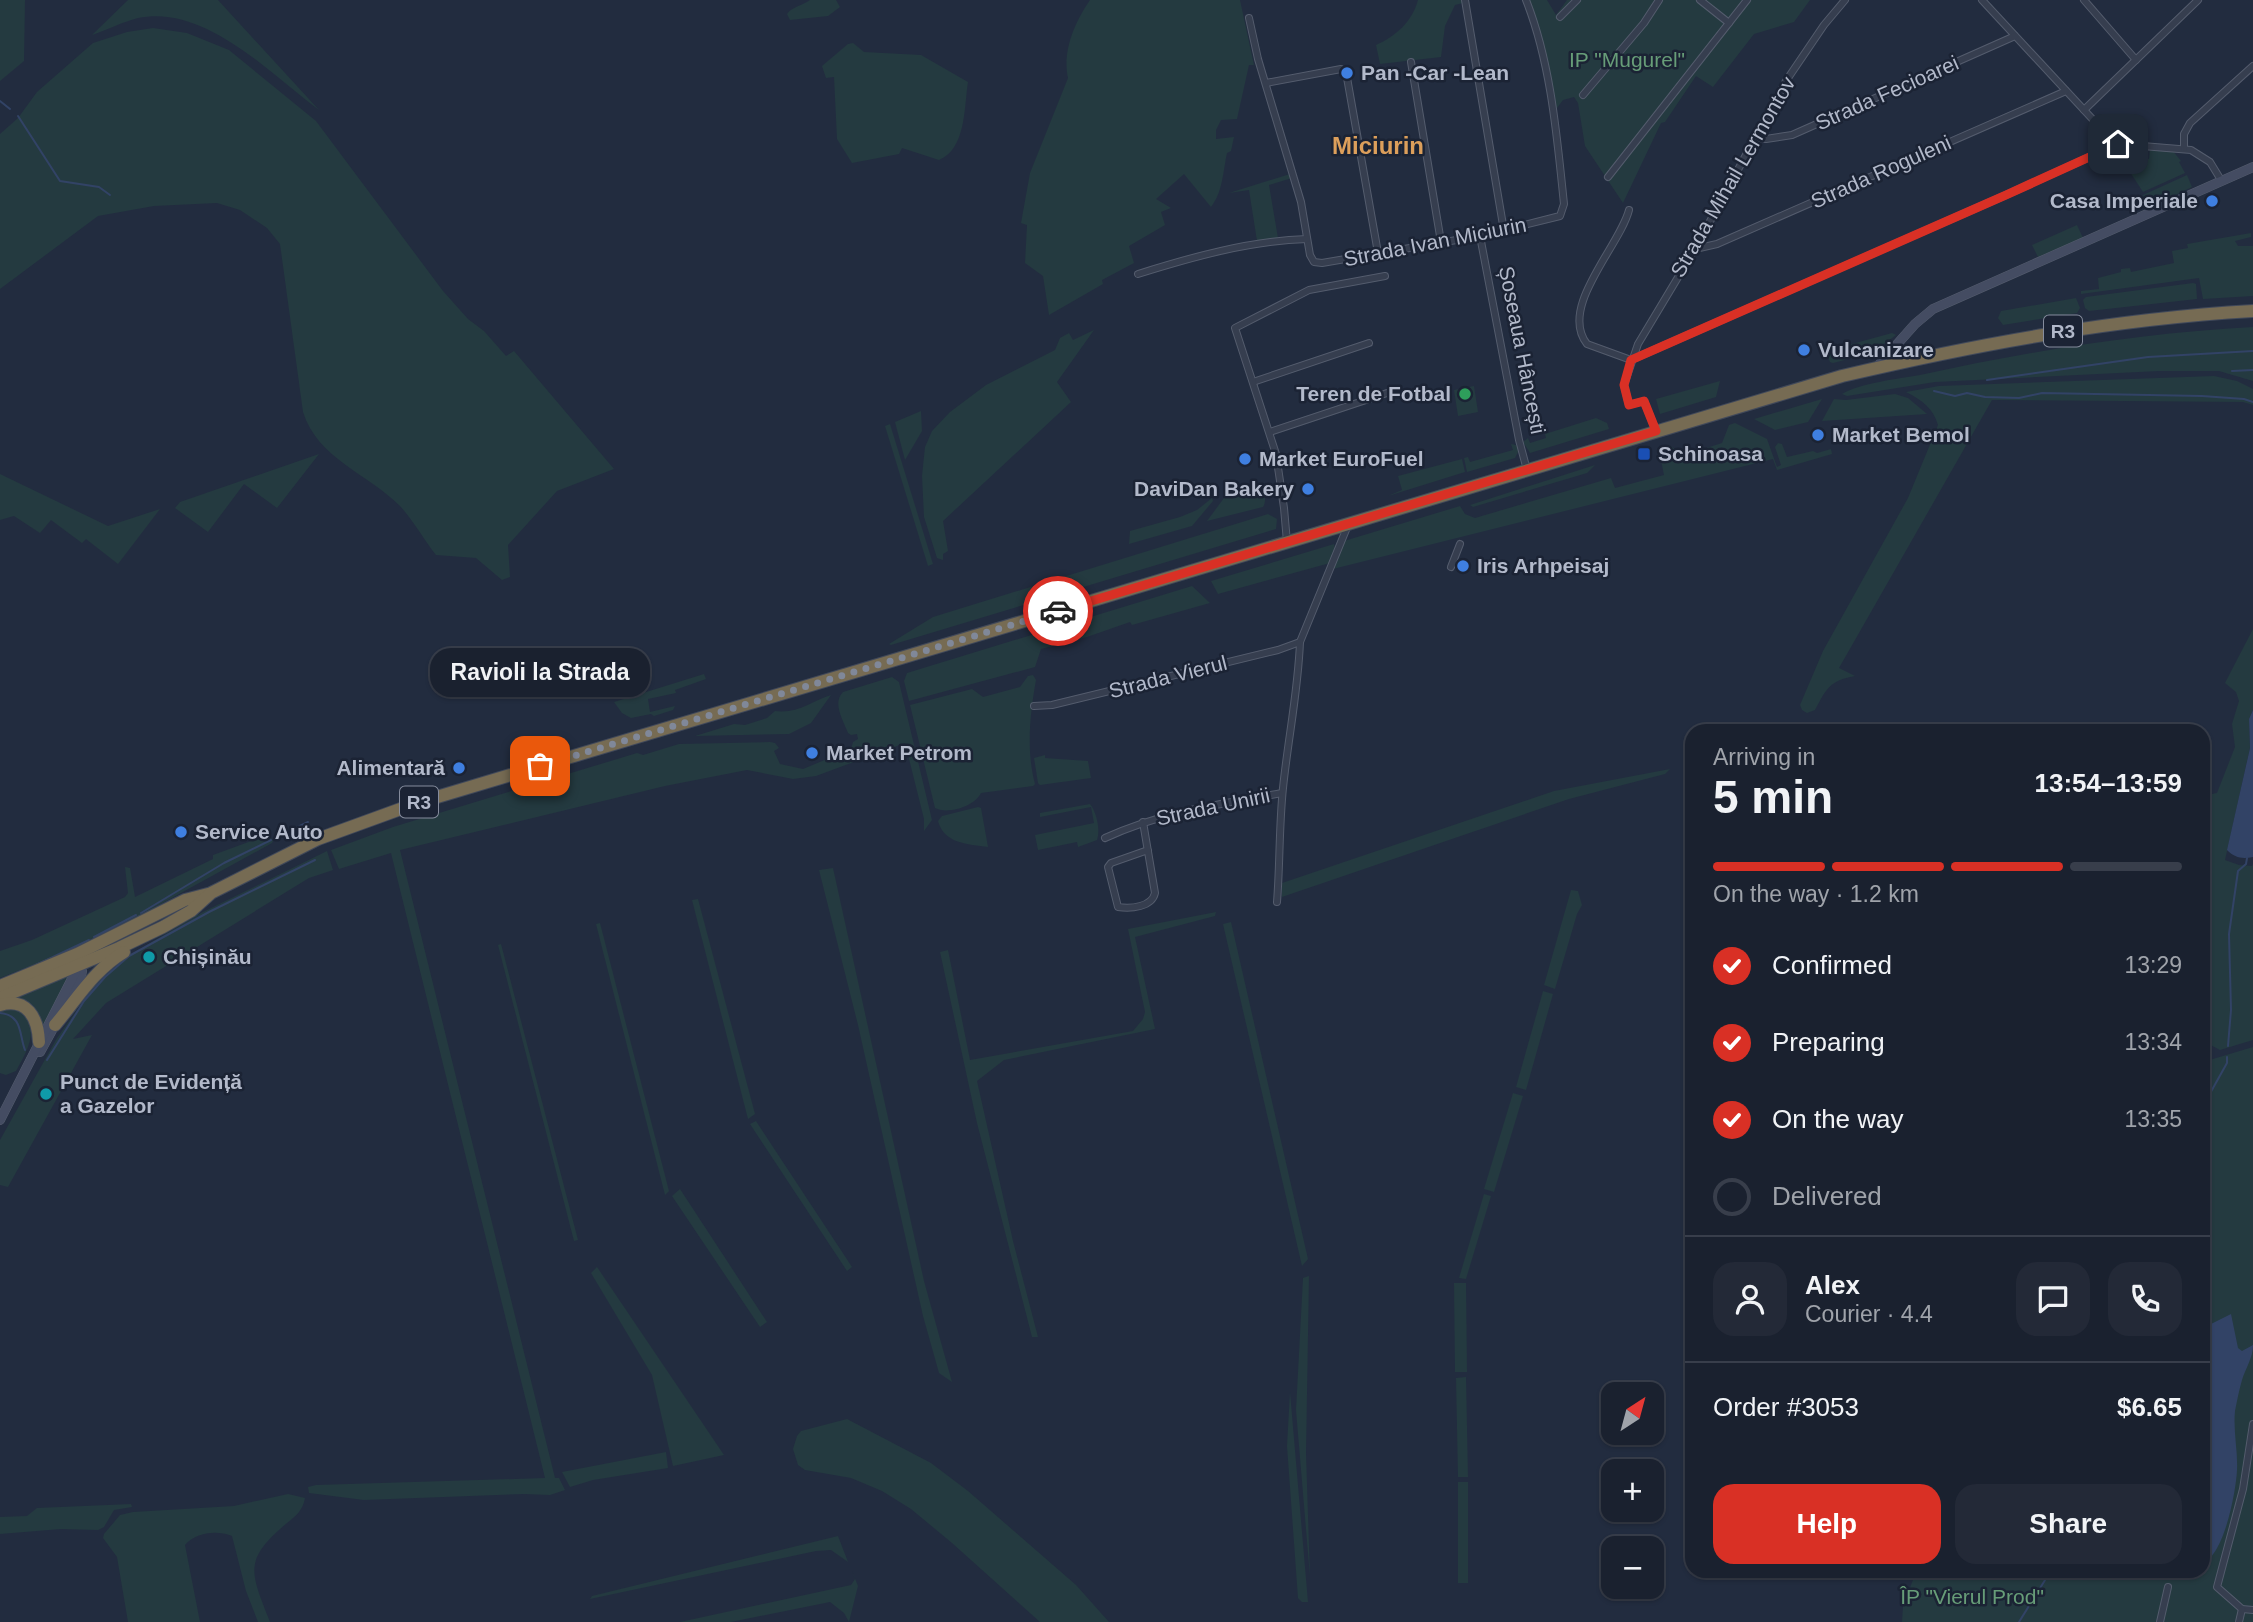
<!DOCTYPE html>
<html lang="en">
<head>
<meta charset="utf-8">
<style>
  body { margin:0; font-family:Helvetica,sans-serif; background:#232937; color:#f1f3f6; height:100vh; display:flex; flex-direction:column; font-size:26px; white-space:nowrap }
  * { box-sizing:border-box; margin:0 }
  p { font-size:23px; color:#9fa3aa }
  .icon { flex:none; width:38px; height:38px; fill:none; stroke:currentColor; stroke-width:2; stroke-linecap:round; stroke-linejoin:round }
  .map { position:relative; flex:1; overflow:hidden }
  .side { position:absolute; left:1685px; top:724px; width:525px; height:854px; display:flex; flex-direction:column; background:#1a212f; border-radius:21px; box-shadow:0 2px 5px #0004,0 0 0 2px #383e4b }
  .side>* { flex:none }
  .needle { width:46px; rotate:36deg }
  .controls { position:absolute; left:1601px; top:1382px; display:grid; gap:14px }
  .controls a { display:grid; place-items:center; width:63px; height:63px; border-radius:14px; background:#1a212f; box-shadow:0 2px 5px #0004,0 0 0 2px #383e4b; font-size:35px }
  .pin { position:absolute; display:grid; place-items:center; width:60px; height:60px; color:#fff; margin:-30px; border-radius:14px; box-shadow:0 4px 10px #0006 }
  .courier { position:absolute; display:grid; place-items:center; width:70px; height:70px; margin:-35px; border:5px solid #d93025; border-radius:50%; background:#fff; color:#222; box-shadow:0 2px 9px #0007 }
  .bubble { position:absolute; height:49px; border-radius:21px; background:#1a212f; box-shadow:0 2px 5px #0004,0 0 0 2px #383e4b; font-size:23px; font-weight:700; line-height:49px; text-align:center }
  .summary em { font-style:normal; font-weight:700 }
  .summary div { display:flex; flex-direction:column-reverse }
  .summary { display:flex; align-items:center; justify-content:space-between; height:119px; padding:0 28px }
  h1 { font-size:46px; font-weight:700; line-height:52px }
  .bar { display:grid; grid-template-columns:repeat(4,1fr); gap:10px 7px; align-content:center; height:84px; padding:0 28px }
  .bar i { height:9px; border-radius:5px; background:#383e4b }
  .bar .on { background:#d93025 }
  .bar p { grid-column:span 4 }
  .line { display:flex; align-items:center; gap:18px; padding:0 28px; border-top:2px solid #383e4b }
  .line div { flex:1 }
  .round { display:grid; place-items:center; flex:none; width:74px; height:74px; border-radius:21px; background:#232937 }
  ol { padding:0 28px; list-style:none }
  li { display:flex; align-items:center; gap:21px; height:77px }
  li p { margin-inline-start:auto }
  li .icon { padding:7px; border-radius:50%; background:#d93025; color:#fff; stroke-width:4 }
  li:last-child { color:#9fa3aa }
  li i { width:38px; height:38px; border:4px solid #383e4b; border-radius:50% }
  .cta { display:flex; gap:14px; margin-top:auto; padding:14px 28px }
  .cta a { flex:1; height:80px; border-radius:21px; background:#d93025; color:#fff; font-size:28px; font-weight:700; line-height:80px; text-align:center }
  .cta a+a { background:#232937; color:#f1f3f6 }
  .map>svg:first-child { display:block }
</style>
</head>
<body>
<div class="map">
<svg width="2253" height="1622" viewBox="0 0 2253 1622">
  <rect width="100%" height="100%" fill="#222c3f"/>
  <g fill="#243a40">
    <path d="M0,0H25L24,61L0,81Z"/>
    <path d="M128,0H218L319,110C269,73 205,4 138,18C122,22 107,30 92,35Z"/>
    <path d="M810,0H836L840,7L828,16L790,20L787,14C793,6 802,6 810,0Z"/>
    <path d="M1090,0H1240L1254,65H1249L1237,119L1221,120L1216,130V139L1234,137L1231,151L1227,153C1223,171 1223,192 1211,207L1184,174L1156,199L1171,208L1161,212L1165,225L1129,246L1134,263L1102,280L1103,284L1049,315L1043,276L1025,263L1027,225L1021,223L1030,173L1068,78C1062,51 1075,22 1090,0Z"/>
    <path d="M1418,0H1463V3L1455,5L1445,26L1441,57L1380,64L1376,45C1396,36 1412,22 1418,0Z"/>
    <path d="M1530,0H1547L1556,15L1567,0H1810L1794,22L1754,34L1713,87L1696,76L1665,122L1661,123L1623,203L1585,146L1578,103L1574,97L1563,100L1554,112C1550,73 1542,37 1530,0Z"/>
    <path d="M153,28L187,33L229,50L316,121L443,291L468,319L484,331L506,356L514,351L614,469L557,491L508,545L510,577L502,580L476,558L436,555C424,540 413,520 400,506C367,473 318,459 303,412L280,244L267,228L240,210L217,203L154,206L98,216L0,289V134L18,118L37,92L93,43L127,32Z"/>
    <path d="M853,43L864,52L921,55L968,82C964,108 966,149 939,160L902,148L899,154L852,163L837,139L834,77L826,78L822,66L848,44Z"/>
    <path d="M2124,148H2138V159H2149L2150,149L2173,151L2181,161L2179,162L2185,173L2143,192L2115,149Z"/>
    <path d="M1290,174L1292,178L1269,185L1278,238L1257,241L1249,190L1229,193Z"/>
    <path d="M2187,175L2192,187L2148,208L2143,195Z"/>
    <path d="M2077,225L2083,238L2038,257L2032,245Z"/>
    <path d="M2251,233V237L2235,241L2238,246H2253V296L2203,299L2199,278L2081,294V291L2099,289L2098,278L2121,272V269L2130,268L2131,272L2174,263L2172,251L2188,248L2187,244Z"/>
    <path d="M2193,283L2196,284L2197,299L2089,311L2085,308L2083,300L2086,297Z"/>
    <path d="M2076,298L2080,308L2077,313L2003,325L1998,318L2001,311Z"/>
    <path d="M2253,327V381L2219,371H2159L1935,382L1847,396L1842,394C1860,383 1898,379 1920,375C2030,351 2140,333 2253,327Z"/>
    <path d="M1094,330L1057,382L1071,402L943,521L948,551L943,554V560L937,558L924,517L922,476L925,447L932,431L950,412L986,385L1055,350L1060,338L1069,333L1073,340Z"/>
    <path d="M1892,333L1896,335C1877,351 1857,357 1833,363L1830,362L1826,353L1830,350Z"/>
    <path d="M2214,376L2237,381L2253,389V405L2243,402L1992,400L1839,668L1855,676C1829,681 1827,688 1815,710L1807,713L1802,710L1800,705L1823,651L1908,498L1938,425C1933,408 1922,400 1906,392L1939,386Z"/>
    <path d="M1720,381L1716,397L1660,414L1656,399Z"/>
    <path d="M1474,386L1478,412L1458,416L1454,390Z"/>
    <path d="M1895,394L1908,398L1927,414L1822,421L1834,399L1846,400Z"/>
    <path d="M1822,399L1808,422L1775,430L1754,419Z"/>
    <path d="M921,411L922,431L905,460L895,422Z"/>
    <path d="M1596,418L1607,423L1609,429L1530,453L1523,442L1528,438L1530,443L1546,438L1545,434Z"/>
    <path d="M1735,423L1767,439L1777,467L1781,465L1775,447L1778,443L1782,444L1787,457L1813,451L1817,453L1831,449L1832,454L1777,470L1773,459L1333,569L1344,541L1460,506L1465,514L1475,518L1611,478L1615,488L1664,475L1659,451L1669,445L1684,455L1722,443L1729,425Z"/>
    <path d="M890,424L933,564L928,566L885,426Z"/>
    <path d="M1511,444L1516,445L1519,450L1515,458L1467,472L1464,458L1468,457L1470,462L1513,450Z"/>
    <path d="M319,454L277,508L244,484L208,532L175,508L180,502Z"/>
    <path d="M1462,459L1465,472L1388,496L1402,490L1398,476Z"/>
    <path d="M1595,465L1587,473L1473,507L1470,505Z"/>
    <path d="M0,474L108,526L160,509L118,564L86,539L82,543L51,520L40,533L14,516L0,520Z"/>
    <path d="M1258,488C1265,491 1267,500 1263,507L1207,521L1227,494Z"/>
    <path d="M1212,498L1213,501L1192,526L1129,544L1130,531L1180,517L1197,510Z"/>
    <path d="M1268,514L1277,519L1276,529L891,645L889,644L933,617Z"/>
    <path d="M1334,544L1335,549L1330,563L1218,594L1211,581Z"/>
    <path d="M1192,586L1210,603L1132,625L1130,622L1087,637L1041,649L1035,667L909,701L904,681L907,673Z"/>
    <path d="M2253,629V710L2249,719L2250,748L2225,860L2239,865L2252,866L2253,864V1040L2220,1050L2207,1043L2203,1038V807L2207,795L2217,793L2235,747L2232,724L2239,701L2236,692L2225,683Z"/>
    <path d="M704,674L706,679L675,690L676,693L648,699L650,712L675,706L673,710L654,716L651,714L631,718L622,713L614,702Z"/>
    <path d="M1033,675L1036,680C1030,714 1026,750 1035,784L1033,786L981,793C975,806 948,815 935,808L910,705L972,689L983,697L1020,687L1028,676Z"/>
    <path d="M892,677L899,682L932,820L924,831V819L905,743L816,776L793,779L747,770L665,786L400,850L555,1478H559L565,1490L550,1495L524,1494L364,1500L309,1493L308,1487L316,1485L545,1478L391,853L339,869L331,850L393,827L637,753L643,755L679,744L770,742L775,743L779,748L774,751L780,764L803,769L851,749L853,742L858,739L857,734L851,735L848,733C843,720 832,703 843,692Z"/>
    <path d="M831,695L811,723L789,734L695,736L734,724L745,725L767,718L775,711C798,714 812,701 831,695Z"/>
    <path d="M1045,755V758L1088,761L1091,778L1040,785L1038,783L1034,758Z"/>
    <path d="M1670,769L1665,774L1569,799L1282,897V883L1554,791Z"/>
    <path d="M1090,804C1096,811 1101,830 1097,840L1078,847L1077,842L1038,850L1035,835L1094,823L1091,807L1040,817V813Z"/>
    <path d="M978,807L981,808L988,847C968,844 944,844 938,821L942,816Z"/>
    <path d="M265,836H269L273,841L272,843L141,915L56,956L0,978V951L32,940L125,897L128,893L125,867L130,868L135,897L213,859V855Z"/>
    <path d="M327,851L333,870L309,878L106,1003L73,1039L92,1035L8,1187L0,1185V1140L57,1038L96,983L128,956L201,913Z"/>
    <path d="M833,868L924,1281L952,1382L939,1373L923,1316L858,1025L819,870Z"/>
    <path d="M1571,890L1578,891L1582,905L1577,914L1555,989L1544,985Z"/>
    <path d="M698,899L755,1114L748,1119L692,900Z"/>
    <path d="M1216,912L1215,916L1135,937L1155,1029L1004,1060L977,1081L1013,1241L1038,1337H1032L977,1123L940,952L948,950L970,1060L1133,1031L1143,1019L1145,1012L1128,929Z"/>
    <path d="M1231,922L1308,1259L1302,1266L1223,924Z"/>
    <path d="M600,923L669,1191L665,1195L596,924Z"/>
    <path d="M501,944L578,1240L574,1241L498,945Z"/>
    <path d="M70,975L42,1031L15,999Z"/>
    <path d="M1543,991L1553,994L1526,1090L1516,1087Z"/>
    <path d="M15,1009C43,1025 28,1049 16,1071L6,1075L0,1073V1010Z"/>
    <path d="M2253,1047V1622H1902L1903,1606L1916,1572H2203V1062Z"/>
    <path d="M1513,1093L1523,1096L1494,1192L1484,1189Z"/>
    <path d="M756,1121L852,1267L847,1271L750,1124Z"/>
    <path d="M680,1189L767,1322L760,1327L672,1196Z"/>
    <path d="M1484,1194L1491,1196L1466,1279L1459,1278Z"/>
    <path d="M597,1267L724,1455L673,1466L652,1375L591,1273Z"/>
    <path d="M1309,1276L1306,1453L1310,1577L1296,1410L1303,1278Z"/>
    <path d="M1454,1283H1466L1467,1372H1455Z"/>
    <path d="M1466,1377L1468,1477H1458L1456,1378Z"/>
    <path d="M1290,1392L1308,1602H1302L1298,1598L1287,1446Z"/>
    <path d="M847,1419L931,1463L968,1491L1076,1585L1109,1622H1040L952,1543L911,1509L882,1491L851,1478L805,1470L798,1465L793,1449L797,1436L801,1431Z"/>
    <path d="M666,1452L668,1468L593,1480L570,1487L562,1472Z"/>
    <rect x="1458" y="1482" width="10" height="101"/>
    <path d="M288,1494L305,1498C303,1510 296,1516 287,1523C243,1560 250,1571 270,1622H258L246,1591L232,1536C217,1530 196,1532 185,1545L200,1622H128L117,1557L103,1538L104,1534L120,1515L133,1512L234,1506Z"/>
    <path d="M131,1504L132,1507L114,1510L104,1527L98,1530L61,1529L0,1534V1517L27,1516L37,1508Z"/>
    <path d="M838,1536L848,1562L831,1550L816,1551L590,1599L592,1596Z"/>
    <path d="M852,1571L858,1586L849,1622L844,1613L830,1602L731,1622H680L851,1585L855,1579Z"/>
  </g>
  <g fill="#324366">
    <path d="M2253,710V857C2242,859 2235,858 2227,850L2250,748L2249,719Z"/>
    <path d="M2231,1314L2238,1348L2242,1351L2253,1345C2253,1358 2246,1367 2242,1380C2239,1390 2237,1401 2235,1411C2233,1431 2238,1451 2237,1470C2236,1492 2224,1555 2203,1563V1328Z"/>
  </g>
  <g fill="none" stroke-linecap="round" stroke-linejoin="round">
    <g stroke="#324366" stroke-width="2">
      <path d="M0,101L10,109"/>
      <path d="M18,116L60,181L99,187L110,195"/>
      <path d="M2232,371L2253,370"/>
      <path d="M1987,380L2148,357L2253,351"/>
      <path d="M1934,391L1955,396L1967,393L1985,397L2019,398L2042,393L2202,396L2244,399L2253,402"/>
      <path d="M281,835L308,822"/>
      <path d="M141,913L224,863L271,840"/>
      <path d="M94,937L136,915"/>
      <path d="M36,965L89,940"/>
      <path d="M0,1013C23,1015 19,1035 25,1050"/>
      <path d="M2228,1046L2231,1010L2229,934L2238,871L2246,864L2247,858"/>
      <path d="M47,1060L84,1001L105,977L129,956L209,912L315,860"/>
      <path d="M2203,1106L2227,1063V1057"/>
      <path d="M2019,1622L2050,1572"/>
    </g>
    <g stroke="#545c6d" stroke-width="8">
      <g id="street">
        <path d="M1465,0L1504,231"/>
        <path d="M1700,0L1729,23"/>
        <path d="M1982,0L2110,138L2118,144L2191,150L2210,162L2221,180"/>
        <path d="M2084,0L2136,60"/>
        <path d="M1560,17L1577,0"/>
        <path d="M1249,18L1258,59L1301,202L1310,255L1314,262L1322,263L1480,236L1560,216L1564,204C1557,137 1551,63 1526,0"/>
        <path d="M1411,62L1441,242"/>
        <path d="M1266,83L1341,69L1346,72L1378,253"/>
        <path d="M1583,95L1644,23L1659,0"/>
        <path d="M2084,110L2198,0"/>
        <path d="M1756,138L1766,139L1792,135L2015,36"/>
        <path d="M2184,148V134L2190,123L2253,66"/>
        <path d="M1608,177L1747,0"/>
        <path d="M1629,210C1620,246 1558,307 1587,344L1631,360L2006,195L2118,144"/>
        <path d="M1480,236L1519,440L1527,470"/>
        <path d="M1695,249L1717,244L2066,91"/>
        <path d="M1138,274C1192,257 1249,241 1307,239"/>
        <path d="M1253,382L1369,343"/>
        <path d="M1656,431L1644,401L1629,405L1624,385L1638,344L1695,249L1786,81L1824,25L1845,0"/>
        <path d="M1270,432L1387,393"/>
        <path d="M1287,542L1284,508L1276,454L1235,328L1309,290L1385,276"/>
        <path d="M1451,567L1460,544"/>
        <path d="M1034,706L1052,705L1278,650L1300,642L1348,525"/>
        <path d="M1143,822L1155,893C1152,907 1131,909 1118,907L1108,867L1111,863L1148,850"/>
        <path d="M1105,838C1161,812 1221,804 1282,793"/>
        <path d="M1277,902C1280,865 1279,826 1283,788C1288,739 1298,692 1300,642"/>
        <path d="M2253,1424L2243,1489L2217,1587L2242,1609L2253,1610"/>
        <path d="M2160,1622L2168,1587"/>
        <path d="M2239,1622L2242,1609"/>
      </g>
    </g>
    <g stroke="#545c6d" stroke-width="10">
      <g id="secondary">
        <path d="M1876,368L1915,324L1933,309L2253,167"/>
        <path d="M64,1005L81,976L82,971L79,965"/>
        <path d="M40,1052L57,1021"/>
        <path d="M0,1120L79,965"/>
      </g>
    </g>
    <g stroke="#41495a" stroke-width="14">
      <g id="highway">
        <path d="M0,986L77,954L185,900L208,894"/>
        <path d="M0,998L119,948L163,927L191,911L211,893L318,839L417,803L1842,376C1978,344 2114,319 2253,311"/>
        <path d="M0,1005C27,997 38,1018 39,1042"/>
        <path d="M55,1025C77,999 94,970 124,952"/>
      </g>
    </g>
    <use href="#street" stroke="#363e4f" stroke-width="6"/>
    <use href="#secondary" stroke="#444c62" stroke-width="9"/>
    <use href="#highway" stroke="#766b53" stroke-width="12"/>
  </g>
  <g fill="none" stroke-linecap="round" stroke-linejoin="round">
    <path stroke="#808899" stroke-width="7" stroke-dasharray="0 12.6" d="M540,766L1058,611"/>
    <path stroke="#d93025" stroke-width="9" d="M1058,611L1656,431L1644,401L1629,405L1624,385L1631,360L2006,195L2118,144"/>
  </g>
  <g fill="#3f7fe0" stroke="#1b2334" stroke-width="2.5">
    <circle cx="1347" cy="73" r="7"/>
    <circle cx="2212" cy="201" r="7"/>
    <circle cx="1804" cy="350" r="7"/>
    <circle cx="1818" cy="435" r="7"/>
    <circle cx="1245" cy="459" r="7"/>
    <circle cx="1308" cy="489" r="7"/>
    <circle cx="1463" cy="566" r="7"/>
    <circle cx="812" cy="753" r="7"/>
    <circle cx="459" cy="768" r="7"/>
    <circle cx="181" cy="832" r="7"/>
  </g>
  <circle fill="#2e9e5b" stroke="#1b2334" stroke-width="2.5" cx="1465" cy="394" r="7"/>
  <rect fill="#1a4fb4" stroke="#1b2334" stroke-width="2.5" x="1637" y="447" width="14" height="14" rx="3.5"/>
  <g fill="#0f9aa8" stroke="#1b2334" stroke-width="2.5">
    <circle cx="149" cy="957" r="7"/>
    <circle cx="46" cy="1094" r="7"/>
  </g>
  <g text-anchor="middle" stroke-width="5" stroke-linejoin="round" paint-order="stroke">
    <g fill="#1b2334" stroke="#858c9d" stroke-width="2">
      <rect x="2044" y="315.5" width="38" height="31" rx="5"/>
      <rect x="400" y="786.5" width="38" height="31" rx="5"/>
    </g>
    <g font-size="19" font-weight="bold" fill="#b2b9ca">
      <text x="2063" y="338">R3</text>
      <text x="419" y="809">R3</text>
    </g>
    <g font-size="21" fill="#679d78" stroke="#1b2334">
      <text x="1627" y="67">IP "Mugurel"</text>
      <text x="1972" y="1604">ÎP "Vierul Prod"</text>
    </g>
    <g font-size="21" font-weight="bold" fill="#b2b9ca" stroke="#1b2334" text-anchor="start">
      <text x="1361" y="80">Pan -Car -Lean</text>
      <text x="2198" y="208" text-anchor="end">Casa Imperiale</text>
      <text x="1818" y="357">Vulcanizare</text>
      <text x="1451" y="401" text-anchor="end">Teren de Fotbal</text>
      <text x="1832" y="442">Market Bemol</text>
      <text x="1658" y="461">Schinoasa</text>
      <text x="1259" y="466">Market EuroFuel</text>
      <text x="1294" y="496" text-anchor="end">DaviDan Bakery</text>
      <text x="1477" y="573">Iris Arhpeisaj</text>
      <text x="826" y="760">Market Petrom</text>
      <text x="445" y="775" text-anchor="end">Alimentară</text>
      <text x="195" y="839">Service Auto</text>
      <text x="163" y="964">Chișinău</text>
      <text x="60" y="1089">Punct de Evidență<tspan x="60" dy="24">a Gazelor</tspan></text>
    </g>
    <g font-size="21" fill="#b2b9ca" stroke="#1b2334">
      <text transform="translate(1887 93) rotate(-24)" y="7">Strada Fecioarei</text>
      <text transform="translate(1881 172) rotate(-24)" y="7">Strada Roguleni</text>
      <text transform="translate(1733 177) rotate(-60)" y="7">Strada Mihail Lermontov</text>
      <text transform="translate(1435 242) rotate(-11)" y="7">Strada Ivan Miciurin</text>
      <text transform="translate(1522 350) rotate(79)" y="7">Șoseaua Hâncești</text>
      <text transform="translate(1168 677) rotate(-14)" y="7">Strada Vierul</text>
      <text transform="translate(1213 807) rotate(-12)" y="7">Strada Unirii</text>
    </g>
    <g font-size="24" font-weight="bold" fill="#dc9f5b" stroke="#1b2334">
      <text x="1378" y="154">Miciurin</text>
    </g>
  </g>
</svg>
<div class="controls">
<a><svg class="needle" viewBox="-14 -14 28 28"><path d="M0-13l5 13h-10z" fill="#e53935"/><path d="M0 13l5-13h-10z" fill="#9fa3aa"/></svg></a>
<a>+</a>
<a>−</a>
</div>
<div class="pin" style="left:540px;top:766px;background:#ea580c"><svg class="icon" aria-label="bag" viewBox="0 0 24 24"><path d="M5 8h14l-1 12H6zM9 8a3 3 0 0 1 6 0"/></svg></div>
<div class="pin" style="left:2118px;top:144px;background:#1f2937"><svg class="icon" aria-label="home" viewBox="0 0 24 24"><path d="M3 11l9-7 9 7M6 9v11h12V9"/></svg></div>
<div class="courier" style="left:1058px;top:611px"><svg class="icon" aria-label="car" viewBox="0 0 24 24"><path d="M5 17H2v-5l4-1 3-4h7l3 4 3 1v5h-3M9 17h6M6 11h13"/><circle cx="7" cy="17" r="2"/><circle cx="17" cy="17" r="2"/></svg></div>
<div class="bubble" style="left:430px;top:648px;width:220px">Ravioli la Strada</div>
<section class="side">
<div class="summary"><div><h1>5 min</h1><p>Arriving in</p></div><em>13:54–13:59</em></div>
<div class="bar"><i class="on"></i><i class="on"></i><i class="on"></i><i></i><p>On the way · 1.2 km</p></div>
<ol>
<li><svg class="icon" aria-label="check" viewBox="0 0 24 24"><path d="M5 12l5 5 9-10"/></svg>Confirmed<p>13:29</p></li>
<li><svg class="icon" aria-label="check" viewBox="0 0 24 24"><path d="M5 12l5 5 9-10"/></svg>Preparing<p>13:34</p></li>
<li><svg class="icon" aria-label="check" viewBox="0 0 24 24"><path d="M5 12l5 5 9-10"/></svg>On the way<p>13:35</p></li>
<li><i></i>Delivered</li>
</ol>
<div class="line" style="height:126px"><a class="round"><svg class="icon" aria-label="person" viewBox="0 0 24 24"><circle cx="12" cy="8" r="4"/><path d="M4 21q1-7 8-7t8 7"/></svg></a><div><b>Alex</b><p>Courier · 4.4</p></div><a class="round"><svg class="icon" aria-label="chat" viewBox="0 0 24 24"><path d="M4 5h16v11H9l-5 4z"/></svg></a><a class="round"><svg class="icon" aria-label="phone" viewBox="0 0 24 24"><path d="M5 4h4l2 5-3 2q2 4 5 5l2-3 5 2v4C11 20 4 13 5 4z"/></svg></a></div>
<div class="line" style="height:91px"><div>Order #3053</div><b>$6.65</b></div>
<div class="cta"><a>Help</a><a>Share</a></div>
</section>
</div>
</body>
</html>
